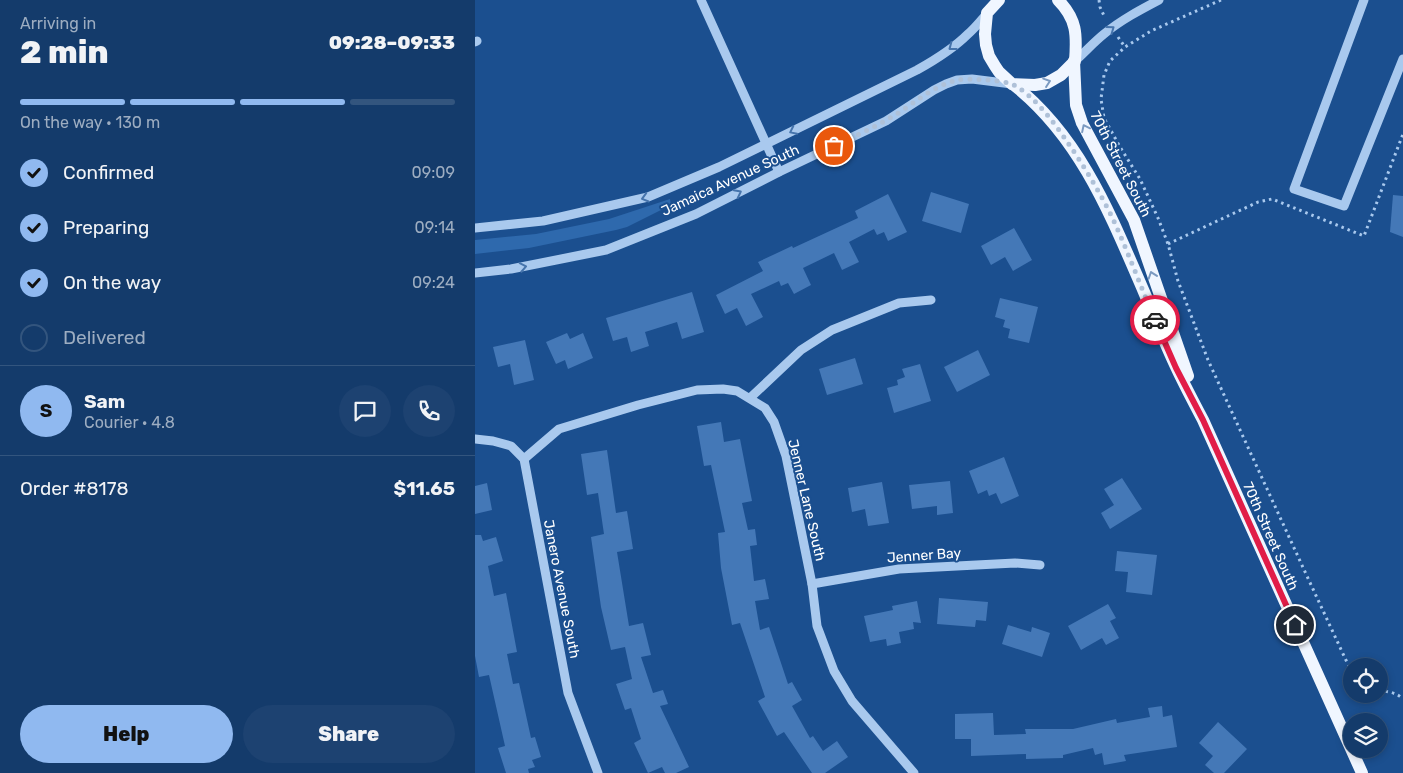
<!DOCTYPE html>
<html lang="en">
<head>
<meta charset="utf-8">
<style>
  body { margin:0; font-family:Rubik,sans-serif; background:#1d4271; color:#f1f3f6; height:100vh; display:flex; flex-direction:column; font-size:19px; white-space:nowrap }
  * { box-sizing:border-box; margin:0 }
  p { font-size:16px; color:#9dadc1 }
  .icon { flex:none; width:28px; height:28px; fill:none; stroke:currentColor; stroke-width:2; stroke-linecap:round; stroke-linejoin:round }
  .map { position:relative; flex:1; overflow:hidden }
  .drawer { display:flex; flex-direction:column; background:#143b6b; width:475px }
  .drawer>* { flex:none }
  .fabs { position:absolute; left:868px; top:658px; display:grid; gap:10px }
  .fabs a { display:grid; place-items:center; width:45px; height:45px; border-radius:50%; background:#143b6b; box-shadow:0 2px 8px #0003,0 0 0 1px #33557e; font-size:25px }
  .pin { position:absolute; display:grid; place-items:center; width:42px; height:42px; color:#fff; margin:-21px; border:2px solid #fff; border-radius:50%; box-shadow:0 1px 5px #0007 }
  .courier { position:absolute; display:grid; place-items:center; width:50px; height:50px; margin:-25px; border:4px solid #e11d48; border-radius:50%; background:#fff; color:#222; box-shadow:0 1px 6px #0007 }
  .headline em { font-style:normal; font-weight:800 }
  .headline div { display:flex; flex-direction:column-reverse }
  .headline { display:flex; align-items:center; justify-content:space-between; height:85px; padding:0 20px }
  h1 { font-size:32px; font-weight:800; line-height:38px }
  .bar { display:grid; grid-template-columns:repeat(4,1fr); gap:8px 5px; align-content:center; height:60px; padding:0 20px }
  .bar i { height:6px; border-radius:4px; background:#33557e }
  .bar .selected { background:#90b9f0 }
  .bar p { grid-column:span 4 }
  .line { display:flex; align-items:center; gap:12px; padding:0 20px; border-top:1px solid #33557e }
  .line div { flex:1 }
  .round { display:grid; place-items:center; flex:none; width:52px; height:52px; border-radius:26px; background:#1d4271 }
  ol { padding:0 20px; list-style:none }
  li { display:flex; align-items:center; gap:15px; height:55px }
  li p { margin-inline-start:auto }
  li .icon { padding:5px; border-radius:50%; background:#90b9f0; color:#111; stroke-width:4 }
  li:last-child { color:#9dadc1 }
  li i { width:28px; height:28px; border:2px solid #33557e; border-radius:50% }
  .button { display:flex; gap:10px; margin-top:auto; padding:10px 20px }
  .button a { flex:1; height:58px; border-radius:30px; background:#90b9f0; color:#111; font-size:20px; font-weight:800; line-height:58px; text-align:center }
  .button a+a { background:#1d4271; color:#f1f3f6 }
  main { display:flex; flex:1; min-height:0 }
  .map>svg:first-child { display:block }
</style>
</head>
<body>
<main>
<section class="drawer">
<div class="headline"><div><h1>2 min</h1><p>Arriving in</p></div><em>09:28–09:33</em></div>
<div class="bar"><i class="selected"></i><i class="selected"></i><i class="selected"></i><i></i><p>On the way · 130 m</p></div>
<ol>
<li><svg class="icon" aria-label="check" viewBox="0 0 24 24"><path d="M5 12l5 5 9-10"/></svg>Confirmed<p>09:09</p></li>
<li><svg class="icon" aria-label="check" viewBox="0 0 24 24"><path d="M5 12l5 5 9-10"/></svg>Preparing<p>09:14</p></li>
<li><svg class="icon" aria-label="check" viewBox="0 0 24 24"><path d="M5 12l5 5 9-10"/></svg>On the way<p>09:24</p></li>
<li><i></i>Delivered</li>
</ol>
<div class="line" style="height:90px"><b class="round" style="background:#90b9f0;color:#111">S</b><div><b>Sam</b><p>Courier · 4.8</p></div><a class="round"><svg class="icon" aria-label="chat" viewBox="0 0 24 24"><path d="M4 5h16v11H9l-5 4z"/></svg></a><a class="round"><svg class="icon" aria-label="phone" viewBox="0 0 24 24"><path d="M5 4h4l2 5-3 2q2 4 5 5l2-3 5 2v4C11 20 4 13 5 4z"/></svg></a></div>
<div class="line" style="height:65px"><div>Order #8178</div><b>$11.65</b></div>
<div class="button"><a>Help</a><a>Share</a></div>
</section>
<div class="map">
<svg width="928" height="773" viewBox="0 0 928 773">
  <rect width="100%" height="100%" fill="#1b4f8f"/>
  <path fill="#2e69ad" d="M195,199L196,205L152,227L141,230L54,248L0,254V240L61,234L134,219Z"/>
  <g fill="#4478b7">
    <path d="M456,192L494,204L486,233L447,221Z"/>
    <path d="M413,194L432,232L413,241L409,232L402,235L399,229L374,242L384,262L367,270L359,253L328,268L336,285L319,294L313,283L306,286L304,281L276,294L288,317L271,326L262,308L250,314L241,295L288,271L283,262L317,246L318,248L383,218L380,211Z"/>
    <path d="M918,195L928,196V237L915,232Z"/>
    <path d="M539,228L557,260L538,271L530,257L516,265L506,246Z"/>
    <path d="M217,292L229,332L207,339L202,322L170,332L174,346L156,352L152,337L138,341L131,318Z"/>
    <path d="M525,298L563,307L554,343L533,338L535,329L528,327L530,320L520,317Z"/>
    <path d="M92,333L95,339L108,333L118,358L93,369L90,360L81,364L71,342Z"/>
    <path d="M50,340L59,380L39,385L35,364L23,367L18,347Z"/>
    <path d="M503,350L515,375L482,392L469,367Z"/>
    <path d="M380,358L388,384L352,395L344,369Z"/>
    <path d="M445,364L456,401L419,413L412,388L423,385L422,380L430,377L427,369Z"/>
    <path d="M246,422L249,442L265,439L277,501L267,503L273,530L280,529L282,545L275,546L279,581L290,579L294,599L280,601L285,630L294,627L313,684L317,682L327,700L317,706L335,738L338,736L348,751L362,741L373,757L350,773H337L309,732L302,736L283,701L290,697L265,623L257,625L246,568L243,533L250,532L236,465L229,466L222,426Z"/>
    <path d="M132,450L141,513L152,511L158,549L142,552L154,626L168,623L176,655L166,657L178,693L188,690L193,704L185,706L214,767L201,773H190L187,767L173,773L159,743L166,739L156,708L150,710L141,684L157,679L150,647L136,650L126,607L116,537L129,534L123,493L112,495L106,454Z"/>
    <path d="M529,457L544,496L526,504L521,493L514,496L512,490L503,494L494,471Z"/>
    <path d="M647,478L667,509L635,529L626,513L639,505L629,489Z"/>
    <path d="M475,481L478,513L462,515V506L437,509L434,485Z"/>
    <path d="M407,482L414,523L393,526L390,509L377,512L373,488Z"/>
    <path d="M12,483L17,510L0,514V486Z"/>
    <path d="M0,535H6L8,541L21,537L28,561L13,566L19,596L31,593L42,652L32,654L38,684L44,683L56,738L60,737L66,757L57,760L60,767L53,769L54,773H31L23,748L30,746L14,675L4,677L0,656Z"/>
    <path d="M642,551L682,555L677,595L651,592L653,572L640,571Z"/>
    <path d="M464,598L513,602L511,621L501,620L500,627L462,624Z"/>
    <path d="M442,601L446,623L438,622L439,629L424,632L426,643L412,646L411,639L395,642L389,616L418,610L417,606Z"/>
    <path d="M633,604L641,618L635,621L644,638L631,645L627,638L606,650L593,626Z"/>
    <path d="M533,625L556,632L557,627L575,633L567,657L527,644Z"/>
    <path d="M687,706L688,717L697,715L702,747L649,755L651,761L629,765L627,753L620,755L618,748L588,755V758L551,759V754L496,756V739H480V714L518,713L519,735L551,734L550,729H598L641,719L642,723L675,717L673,708Z"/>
    <path d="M743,722L772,749L749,773H739L730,765L738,756L724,743Z"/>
  </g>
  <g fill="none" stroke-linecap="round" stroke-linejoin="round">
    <g stroke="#a9c9ee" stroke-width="3" stroke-dasharray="2.5 4" stroke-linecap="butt">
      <path d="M624,0L625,7L630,18"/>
      <path d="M746,0L676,31L650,47L635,61L629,75L626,99L629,118L645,147L665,179L683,218L693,244L703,281L733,360L831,574L876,671"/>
      <path d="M643,37L650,47"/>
      <path d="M693,244L783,202L797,199L889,236L928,134"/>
      <path d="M904,691C913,691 922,693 928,699"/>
    </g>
    <g stroke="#a9c9ee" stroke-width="9">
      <path d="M226,0L304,172"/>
      <path d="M889,0L819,189L869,206L928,59"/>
      <path d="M0,42L2,41"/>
      <path d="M600,61C610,52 619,42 629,34C646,20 665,10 684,0"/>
      <path d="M0,228L68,221L173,197L244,167L442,70C460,60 478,49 493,34C500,28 506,20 512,14"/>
      <path d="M0,273L36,269L131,250L221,214L304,172L411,121L459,90L471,84L482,80L497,79L537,84"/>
      <path d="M275,398L326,350L357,330L424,303L456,300"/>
      <path d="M0,439L18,441L36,446L49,459L93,693L123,773"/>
      <path d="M49,459L84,429L163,405L222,390L248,389L262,391L290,408L299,422L311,456L337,584L342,626L359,671L377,701L439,773"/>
      <path d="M337,584L424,569L540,563L565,565"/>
    </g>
    <g stroke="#f0f6ff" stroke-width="12">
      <path d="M524,0L512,13L510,34L511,45L514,56L520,66L524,72L537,84L560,85L572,83L586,75L600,61C602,35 602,19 583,0"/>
      <path d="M599,61L601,105L607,123L659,220L713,376"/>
      <path d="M539,85C606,138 636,216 669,292C680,318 690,344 702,369C710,386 719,403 728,420L887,773"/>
    </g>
  </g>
  <defs><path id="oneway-chevron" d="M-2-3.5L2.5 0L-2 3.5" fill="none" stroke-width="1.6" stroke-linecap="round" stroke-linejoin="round" transform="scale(1.25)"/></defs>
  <g stroke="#4674ac">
    <use href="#oneway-chevron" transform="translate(636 29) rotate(-36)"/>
    <use href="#oneway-chevron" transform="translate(477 47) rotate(143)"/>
    <use href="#oneway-chevron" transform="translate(318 131) rotate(154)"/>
    <use href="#oneway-chevron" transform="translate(263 193) rotate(-27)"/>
    <use href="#oneway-chevron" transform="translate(170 198) rotate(164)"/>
    <use href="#oneway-chevron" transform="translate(48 267) rotate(-11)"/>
  </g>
  <g stroke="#7b9ac1">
    <use href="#oneway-chevron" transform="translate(572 82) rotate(-19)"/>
    <use href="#oneway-chevron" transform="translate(610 128) rotate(-116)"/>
    <use href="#oneway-chevron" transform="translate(677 275) rotate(-109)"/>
  </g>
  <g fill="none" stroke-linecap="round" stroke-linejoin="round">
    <path stroke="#afc1d8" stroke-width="5" stroke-dasharray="0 9" d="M359,146C380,136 401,127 420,115C440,103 459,85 483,80C493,78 530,80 539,85C560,97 577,120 591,140C607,163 623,189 636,215C652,249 665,285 680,320"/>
    <path stroke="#e11d48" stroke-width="6" d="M680,320L701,368L728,420L820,625"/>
  </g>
  <g text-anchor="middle" stroke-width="4" stroke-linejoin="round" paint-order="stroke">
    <g font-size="14" fill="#fff" stroke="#1b4f8f">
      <text transform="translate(646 164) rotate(63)" y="5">70th Street South</text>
      <text transform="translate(255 180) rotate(-25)" y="5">Jamaica Avenue South</text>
      <text transform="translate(332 500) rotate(77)" y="5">Jenner Lane South</text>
      <text transform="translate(796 536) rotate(66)" y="5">70th Street South</text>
      <text transform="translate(449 555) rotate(-4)" y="5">Jenner Bay</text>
      <text transform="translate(87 589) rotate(79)" y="5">Janero Avenue South</text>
    </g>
  </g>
</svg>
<div class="fabs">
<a><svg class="icon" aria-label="locate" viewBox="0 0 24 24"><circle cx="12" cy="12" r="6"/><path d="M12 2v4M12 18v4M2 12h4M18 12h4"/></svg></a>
<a><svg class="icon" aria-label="layers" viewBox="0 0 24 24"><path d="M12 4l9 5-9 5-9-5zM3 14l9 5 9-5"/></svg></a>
</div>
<div class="pin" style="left:359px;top:146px;background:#ea580c"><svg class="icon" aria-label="bag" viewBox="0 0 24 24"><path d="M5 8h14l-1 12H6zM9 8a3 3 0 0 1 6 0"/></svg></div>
<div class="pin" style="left:820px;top:625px;background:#1f2937"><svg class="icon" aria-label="home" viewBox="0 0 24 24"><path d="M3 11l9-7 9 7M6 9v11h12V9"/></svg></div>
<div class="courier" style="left:680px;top:320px"><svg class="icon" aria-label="car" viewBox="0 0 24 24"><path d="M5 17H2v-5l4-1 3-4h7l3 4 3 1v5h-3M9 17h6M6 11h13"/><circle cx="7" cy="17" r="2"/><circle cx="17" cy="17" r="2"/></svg></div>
</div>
</main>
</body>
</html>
